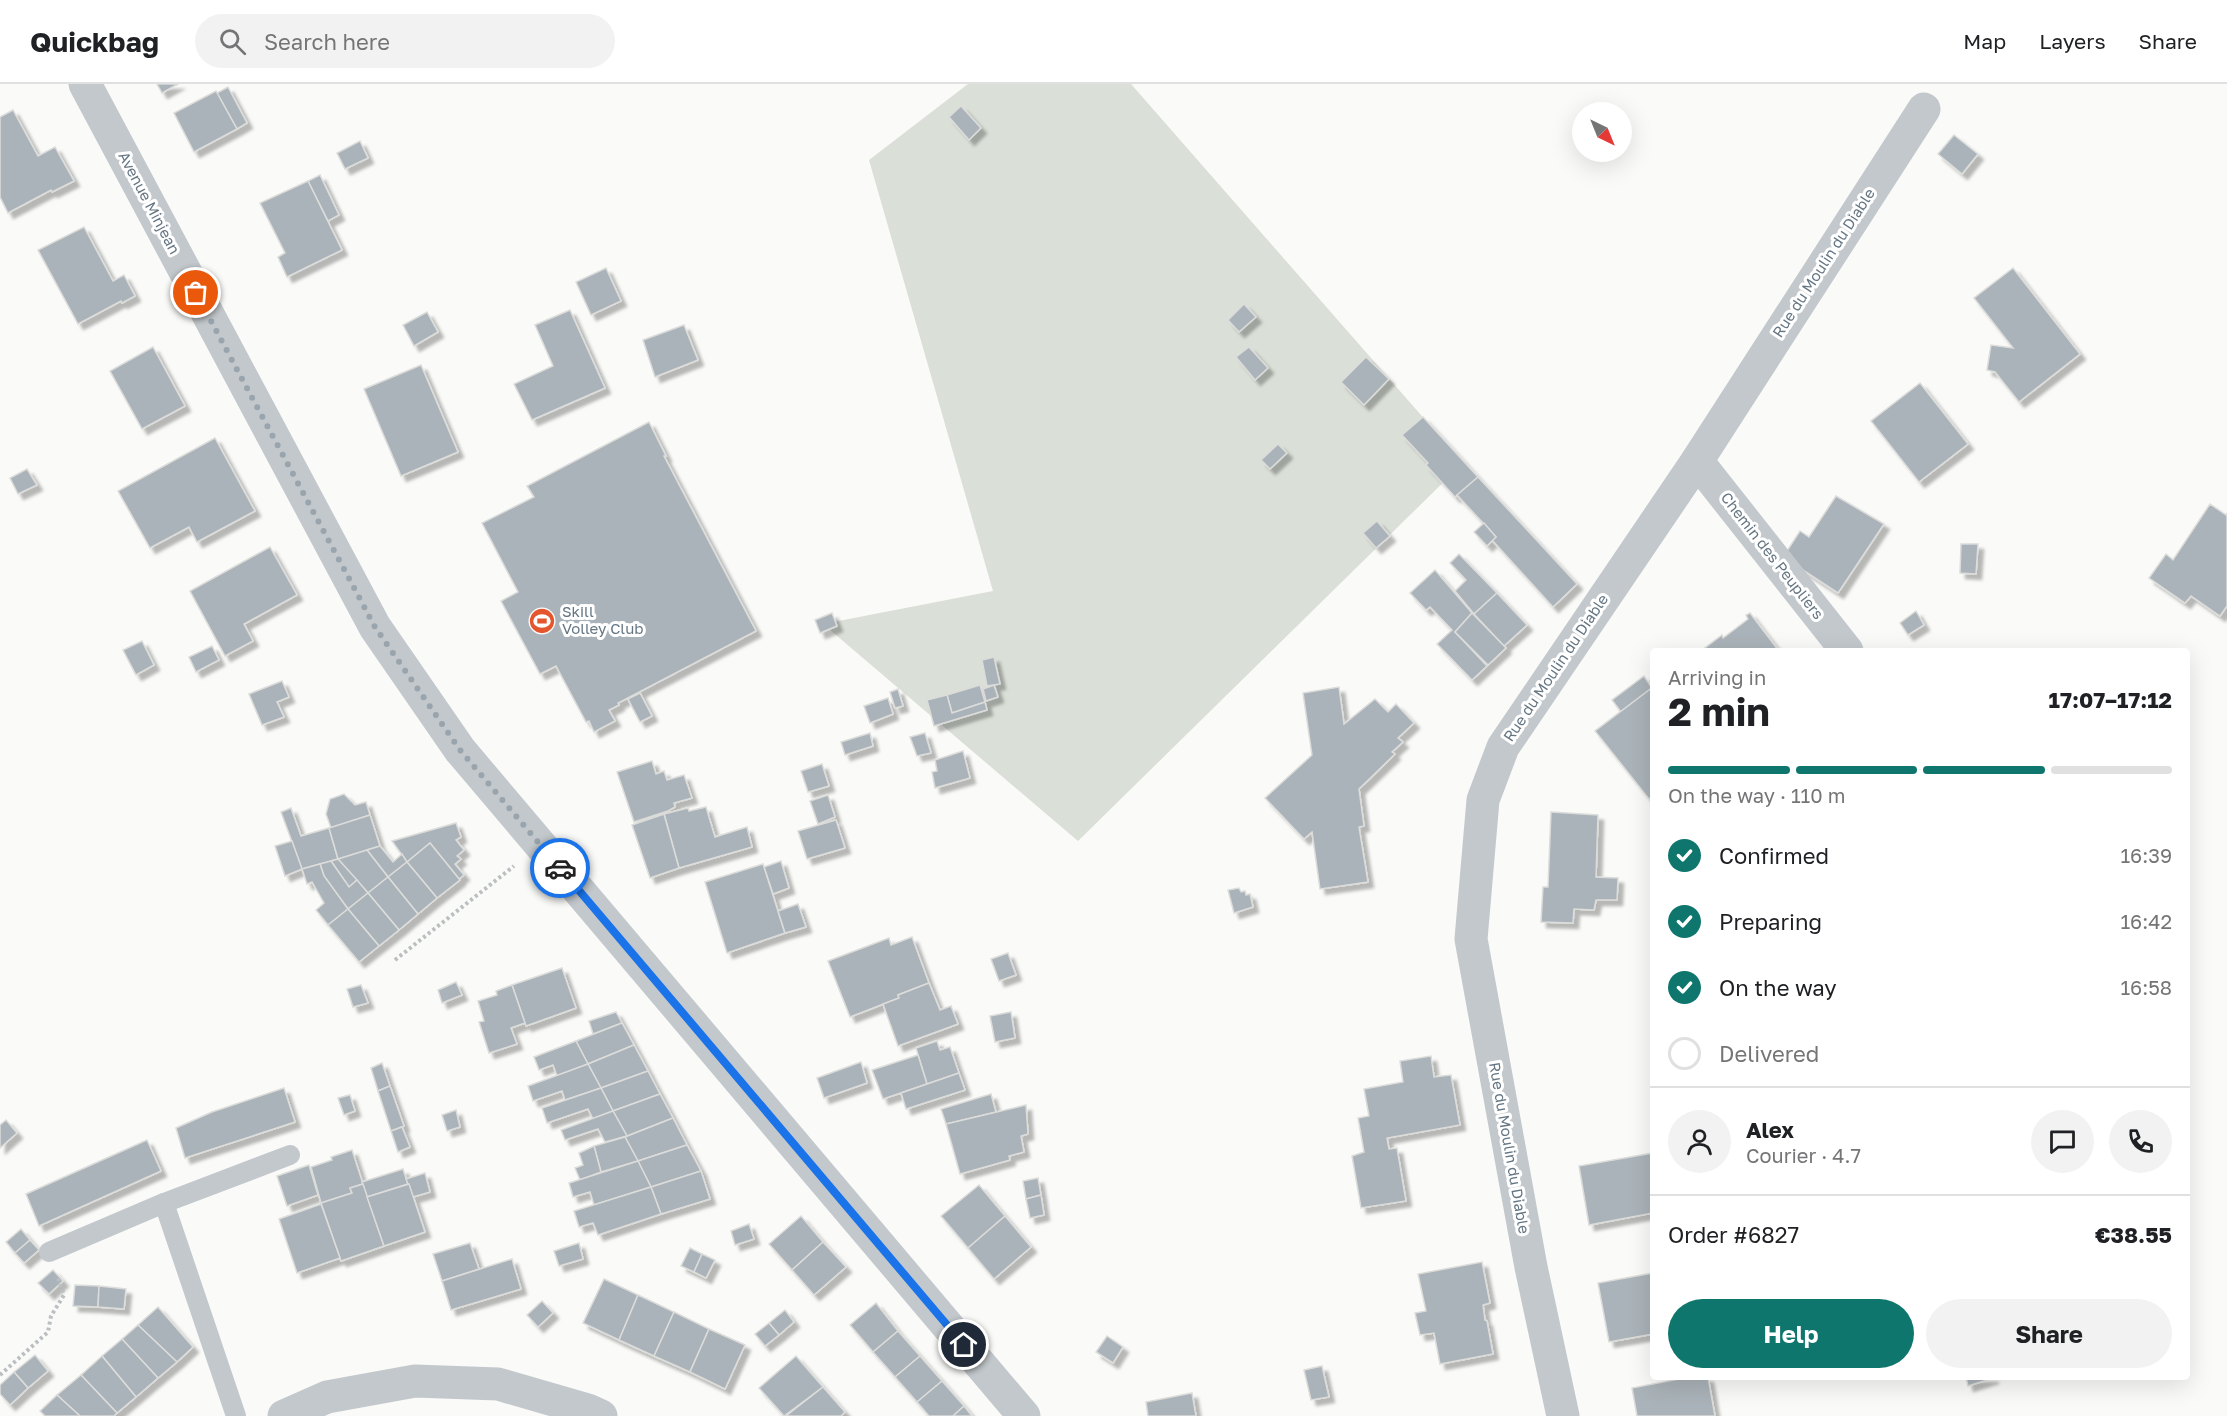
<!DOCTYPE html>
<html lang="en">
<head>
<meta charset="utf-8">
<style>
  body { margin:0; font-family:"Golos Text",sans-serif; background:#f2f2f2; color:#202124; height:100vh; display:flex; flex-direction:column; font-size:22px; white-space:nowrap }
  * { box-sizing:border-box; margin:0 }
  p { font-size:20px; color:#757577 }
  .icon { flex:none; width:33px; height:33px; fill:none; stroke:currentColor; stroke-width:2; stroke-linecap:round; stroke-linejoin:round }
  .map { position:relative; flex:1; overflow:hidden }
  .drawer { position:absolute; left:1650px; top:564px; width:540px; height:732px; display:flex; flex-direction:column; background:#fff; border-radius:6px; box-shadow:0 6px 24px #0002 }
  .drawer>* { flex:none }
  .needle { width:39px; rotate:137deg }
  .fabs { position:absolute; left:1572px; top:18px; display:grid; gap:12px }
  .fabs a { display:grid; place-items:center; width:60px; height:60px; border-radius:50%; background:#fff; box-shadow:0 6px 24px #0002; font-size:30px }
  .pin { position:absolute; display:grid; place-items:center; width:51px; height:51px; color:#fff; margin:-26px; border:3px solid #fff; border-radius:50%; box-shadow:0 2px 6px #0007 }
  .courier { position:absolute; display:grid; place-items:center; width:60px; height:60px; margin:-30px; border:4px solid #1a73e8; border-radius:50%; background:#fff; color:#222; box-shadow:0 2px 8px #0007 }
  .overview em { font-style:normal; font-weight:700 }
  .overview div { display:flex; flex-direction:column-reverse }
  .overview { display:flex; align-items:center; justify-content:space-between; height:102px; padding:0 18px }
  h1 { font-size:39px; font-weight:700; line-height:45px }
  .bar { display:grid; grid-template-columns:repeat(4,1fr); gap:9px 6px; align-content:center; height:72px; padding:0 18px }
  .bar i { height:8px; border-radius:4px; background:#e0e0e0 }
  .bar .selected { background:#0f766e }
  .bar p { grid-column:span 4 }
  .line { display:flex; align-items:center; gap:15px; padding:0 18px; border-top:2px solid #e0e0e0 }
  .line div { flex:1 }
  .round { display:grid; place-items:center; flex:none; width:63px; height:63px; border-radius:32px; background:#f2f2f2 }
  ol { padding:0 18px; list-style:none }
  li { display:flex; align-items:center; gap:18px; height:66px }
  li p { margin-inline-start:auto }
  li .icon { padding:6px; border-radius:50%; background:#0f766e; color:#fff; stroke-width:4 }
  li:last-child { color:#757577 }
  li i { width:33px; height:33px; border:3px solid #e0e0e0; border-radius:50% }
  .cta { display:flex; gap:12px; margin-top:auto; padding:12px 18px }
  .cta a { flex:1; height:69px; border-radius:36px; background:#0f766e; color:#fff; font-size:24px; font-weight:700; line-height:69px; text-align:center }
  .cta a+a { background:#f2f2f2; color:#202124 }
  header { display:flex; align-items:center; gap:36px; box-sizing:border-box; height:84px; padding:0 30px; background:#fff; border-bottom:2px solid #e0e0e0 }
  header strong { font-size:28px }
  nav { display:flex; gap:33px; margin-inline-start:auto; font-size:21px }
  .search { width:420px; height:54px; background:#f2f2f2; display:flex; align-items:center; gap:15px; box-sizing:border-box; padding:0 21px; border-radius:33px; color:#757577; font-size:22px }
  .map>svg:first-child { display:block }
</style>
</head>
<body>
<header>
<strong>Quickbag</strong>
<div class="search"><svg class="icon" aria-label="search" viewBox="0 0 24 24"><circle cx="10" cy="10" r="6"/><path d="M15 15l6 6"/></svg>Search here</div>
<nav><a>Map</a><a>Layers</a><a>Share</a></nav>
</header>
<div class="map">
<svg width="2227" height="1332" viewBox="0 0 2227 1332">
  <defs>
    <filter id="shadow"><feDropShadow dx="5.5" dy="5.5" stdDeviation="1.5" flood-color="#0004"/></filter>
  </defs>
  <rect width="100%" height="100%" fill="#fafaf8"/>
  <path fill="#dadfd7" d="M968,0H1131L1463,379L1078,757L823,540L993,507L869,76Z"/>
  <g fill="#aab3b9" stroke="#dcdcda" stroke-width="1.5" filter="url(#shadow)">
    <path d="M157,0H178L162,9Z"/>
    <path d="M228,3L247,39L237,45L217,9Z"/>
    <path d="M216,7L237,45L194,68L174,29Z"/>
    <path d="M961,22L981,44L969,56L949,33Z"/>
    <path d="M13,26L38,72L55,63L74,97L52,108L51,106L8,129L0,113V33Z"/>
    <path d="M1954,51L1978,70L1962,90L1938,70Z"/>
    <path d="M360,57L368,74L345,85L337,69Z"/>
    <path d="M320,91L339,131L328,137L308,97Z"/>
    <path d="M308,97L342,166L287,193L278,173L285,169L260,119Z"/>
    <path d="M84,143L113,197L124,191L135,212L122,219L121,217L78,240L38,166Z"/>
    <path d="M606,184L621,217L591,231L576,198Z"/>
    <path d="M2013,184L2080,270L2019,318L1995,288L1987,286L1991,261L2013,264L1974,214Z"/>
    <path d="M1244,220L1256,233L1239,248L1228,236Z"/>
    <path d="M570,226L605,304L532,336L514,300L553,282L535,241Z"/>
    <path d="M427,228L438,248L414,262L403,241Z"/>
    <path d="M684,241L698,276L655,293L643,256Z"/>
    <path d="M153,263L185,322L142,345L110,287Z"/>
    <path d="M1249,263L1268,284L1255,296L1236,273Z"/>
    <path d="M1366,273L1389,295L1364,321L1341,298Z"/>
    <path d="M421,281L458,368L401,392L364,305Z"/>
    <path d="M1920,299L1968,360L1919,398L1871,337Z"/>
    <path d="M1423,333L1478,393L1455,413L1426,381L1428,379L1402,351Z"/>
    <path d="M649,338L666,372H664L756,547L618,619L619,621L609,626L615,637L594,648L589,637L586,638L556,582L540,590L501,517L518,508L482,439L534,413L527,402Z"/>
    <path d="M215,354L255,427L197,458L189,443L150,464L118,407Z"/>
    <path d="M1278,360L1287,369L1270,385L1261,376Z"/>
    <path d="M27,385L37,401L18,410L10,394Z"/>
    <path d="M1478,393L1577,500L1553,523L1492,456L1496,453L1457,411Z"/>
    <path d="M1836,412L1884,440L1838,509L1783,473L1800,447L1809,453Z"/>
    <path d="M2210,420L2226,431L2227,429V522L2220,532L2191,512L2185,519L2149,494L2166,470L2173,476Z"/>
    <path d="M1377,437L1390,452L1376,464L1363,449Z"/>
    <path d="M1484,439L1496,453L1487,462L1474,448Z"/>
    <path d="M1961,460H1978L1976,490L1960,489Z"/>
    <path d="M270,463L297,511L244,540L253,557L225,572L190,507Z"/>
    <path d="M1459,470L1497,509L1474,530L1455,507L1466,496L1450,479Z"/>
    <path d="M1435,486L1472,529L1455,548L1487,582L1472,596L1437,560L1452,546L1430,523L1426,526L1410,509Z"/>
    <path d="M1497,509L1527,541L1504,562L1474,530Z"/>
    <path d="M1916,527L1924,541L1908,551L1900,539Z"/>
    <path d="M832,529L837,542L820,549L815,536Z"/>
    <path d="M1472,529L1506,564L1488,581L1455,548Z"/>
    <path d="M1750,529L1779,567H1701L1722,551L1723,554L1748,535L1746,531Z"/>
    <path d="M142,557L154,581L136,591L123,566Z"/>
    <path d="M212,562L219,576L196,588L189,573Z"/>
    <path d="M994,573L1000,600L987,602L982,576Z"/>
    <path d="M1644,592L1652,604L1621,628L1612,616Z"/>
    <path d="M282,597L289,613L277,618L284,633L262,641L249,610Z"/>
    <path d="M980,601L985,618L952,629L947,611Z"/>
    <path d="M994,601L998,613L986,617L983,605Z"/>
    <path d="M1339,603L1344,640L1375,615L1388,628L1396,620L1414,639L1398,654L1403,658L1392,668L1395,670L1359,705L1364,742L1359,743L1368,798L1320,805L1312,748L1304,755L1265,714L1312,671L1303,609Z"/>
    <path d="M1653,603V713L1649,715L1595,647Z"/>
    <path d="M898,605L903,622L895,624L890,608Z"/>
    <path d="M640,609L652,632L640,638L628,615Z"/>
    <path d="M947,611L952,629L985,618L987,626L934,642L927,616Z"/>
    <path d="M888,614L893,630L870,639L864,622Z"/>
    <path d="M870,649L873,662L845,671L841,658Z"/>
    <path d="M925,649L931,669L917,672L910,653Z"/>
    <path d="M963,667L970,694L935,704L932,688L937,687L935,676Z"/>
    <path d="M652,677L656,690L664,687L667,696L684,691L692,714L674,719L675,723L668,727L634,738L617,688Z"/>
    <path d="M822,680L829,702L808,708L801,687Z"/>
    <path d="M344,710L355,721L366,718L370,731L331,744L326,730L330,715Z"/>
    <path d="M828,711L835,733L818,740L810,717Z"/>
    <path d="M706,723L715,753L747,743L752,763L679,784L664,730L688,724L689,727Z"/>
    <path d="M291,724L301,752L329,744L338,775L302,785L281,728Z"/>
    <path d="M1551,728L1598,731L1596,793L1618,794L1617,816H1596L1594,826L1574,825L1573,839L1541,838L1543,803H1548Z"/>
    <path d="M664,730L679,784L650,794L632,741Z"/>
    <path d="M370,731L380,762L338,775L329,744Z"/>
    <path d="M836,736L845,764L807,775L798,747Z"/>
    <path d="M456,739L461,753L456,756L464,766L457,772L461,775L455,780L464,791L459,795L430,759L407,778L392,757Z"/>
    <path d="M292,757L302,785L285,792L275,762Z"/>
    <path d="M430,759L460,796L437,814L407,778Z"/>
    <path d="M380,762L393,778L402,770L407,778L388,793L367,766Z"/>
    <path d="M367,766L388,793L368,809L338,775Z"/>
    <path d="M338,775L357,796L349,803L331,777Z"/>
    <path d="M331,777L349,803L357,796L368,809L348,825L324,792L320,780Z"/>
    <path d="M781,777L789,804L773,810L764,783Z"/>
    <path d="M407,778L437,814L418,830L388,793Z"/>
    <path d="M320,780L324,792L348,825L328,841L316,826L324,819L312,798L307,800L302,785Z"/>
    <path d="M763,780L785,849L727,869L705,798Z"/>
    <path d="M388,793L418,830L399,846L368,809Z"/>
    <path d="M1239,804L1241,808L1245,807L1246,811L1250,810L1253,823L1234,829L1228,806Z"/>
    <path d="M368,809L399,846L379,862L348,825Z"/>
    <path d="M798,820L806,843L785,849L778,827Z"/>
    <path d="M348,825L379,862L359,878L328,841Z"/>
    <path d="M912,853L929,899L898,911L899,914L850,933L828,877L889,854L891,861Z"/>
    <path d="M1008,869L1016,891L999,897L991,875Z"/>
    <path d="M562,884L576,924L526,942L512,901Z"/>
    <path d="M456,898L462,911L442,919L438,906Z"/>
    <path d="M929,899L940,926L951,922L958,940L898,962L883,920L899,914L898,911Z"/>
    <path d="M361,901L368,919L353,923L347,905Z"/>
    <path d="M512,901L525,939L511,944L517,960L489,969L479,938L484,937L478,917L497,911L496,907Z"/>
    <path d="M616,928L622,939L593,950L589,937Z"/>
    <path d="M1011,928L1015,954L995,958L990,932Z"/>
    <path d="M622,939L634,961L588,980L576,957Z"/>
    <path d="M576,957L588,980L557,992L553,981L539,986L534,973Z"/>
    <path d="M937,957L940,966L950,963L959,989L927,1000L916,964Z"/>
    <path d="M634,961L648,987L601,1004L588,980Z"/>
    <path d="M918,971L927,1000L883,1015L872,986Z"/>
    <path d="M1431,972L1434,993L1451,991L1460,1041L1387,1054L1389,1065L1397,1064L1406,1117L1361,1124L1352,1072L1364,1068L1358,1034L1369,1032L1364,1005L1403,998L1400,977Z"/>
    <path d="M861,978L867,999L824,1014L817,994Z"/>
    <path d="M382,979L390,1002L378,1007L371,984Z"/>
    <path d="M588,980L601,1004L565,1016L562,1007L533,1017L528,1002Z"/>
    <path d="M648,987L660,1010L613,1027L601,1004Z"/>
    <path d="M959,989L965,1006L906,1025L901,1009Z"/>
    <path d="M390,1002L404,1042L391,1047L378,1007Z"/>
    <path d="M284,1004L295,1038L185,1074L176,1044L212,1028Z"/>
    <path d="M601,1004L613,1027L593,1035L588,1025L547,1039L542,1024Z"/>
    <path d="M660,1010L673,1034L627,1052L613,1027Z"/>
    <path d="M991,1010L996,1028L946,1040L941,1025Z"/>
    <path d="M350,1011L355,1027L344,1031L338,1014Z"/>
    <path d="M1026,1021L1028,1050L1021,1052L1024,1068L1009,1072L1010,1076L960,1090L946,1040Z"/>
    <path d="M456,1026L460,1043L447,1047L442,1031Z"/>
    <path d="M613,1027L627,1052L605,1058L598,1045L565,1056L561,1046Z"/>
    <path d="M673,1034L687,1061L638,1077L625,1053Z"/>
    <path d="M6,1036L17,1049L0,1064V1041Z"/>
    <path d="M402,1043L410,1063L398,1068L391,1047Z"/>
    <path d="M625,1053L638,1077L601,1088L594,1062Z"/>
    <path d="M147,1056L161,1087L39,1142L26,1110Z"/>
    <path d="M687,1061L701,1087L651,1103L638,1077Z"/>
    <path d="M594,1062L601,1088L580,1096L575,1084L583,1081L579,1069Z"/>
    <path d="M352,1066L363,1100L350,1104L352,1109L321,1119L311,1083L332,1076L331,1073Z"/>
    <path d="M1653,1069V1129L1589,1141L1579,1082Z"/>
    <path d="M638,1077L651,1103L594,1121L590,1108L573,1113L569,1099Z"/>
    <path d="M309,1081L318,1111L287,1122L277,1092Z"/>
    <path d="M403,1085L408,1100L367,1113L362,1098Z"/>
    <path d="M701,1087L710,1115L661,1130L651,1103Z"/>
    <path d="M425,1089L430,1108L413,1113L406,1095Z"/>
    <path d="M1038,1094L1041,1111L1026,1115L1023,1097Z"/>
    <path d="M363,1100L384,1162L341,1177L321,1119L352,1109L350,1104Z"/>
    <path d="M409,1100L425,1148L384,1162L367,1113Z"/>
    <path d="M979,1101L1005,1132L968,1164L941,1132Z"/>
    <path d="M651,1103L661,1130L598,1151L593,1139L579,1143L574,1127Z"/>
    <path d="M1041,1111L1044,1131L1030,1134L1026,1115Z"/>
    <path d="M321,1120L340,1174L297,1189L279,1135Z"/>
    <path d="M801,1132L823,1158L792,1186L769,1160Z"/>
    <path d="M1005,1132L1031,1163L994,1195L968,1164Z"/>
    <path d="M749,1140L754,1155L735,1161L731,1147Z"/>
    <path d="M21,1145L30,1156L15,1169L6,1158Z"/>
    <path d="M30,1156L39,1166L24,1179L15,1169Z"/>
    <path d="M823,1158L846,1183L814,1211L792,1186Z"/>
    <path d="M470,1159L479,1185L442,1197L433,1170Z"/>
    <path d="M579,1159L583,1175L559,1182L554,1167Z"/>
    <path d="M690,1164L702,1170L694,1188L681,1182Z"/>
    <path d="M702,1170L715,1176L706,1194L694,1188Z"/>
    <path d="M512,1175L521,1205L451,1226L442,1197Z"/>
    <path d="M1482,1178L1490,1219L1483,1221L1485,1236L1487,1237L1493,1270L1440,1280L1434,1249L1420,1251L1415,1229L1426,1227L1418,1190Z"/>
    <path d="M53,1186L63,1197L49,1210L38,1199Z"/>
    <path d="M1653,1189V1250L1609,1258L1598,1199Z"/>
    <path d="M604,1195L638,1211L619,1256L583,1239Z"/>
    <path d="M75,1201L99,1202L98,1223L73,1222Z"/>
    <path d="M99,1202L126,1205L124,1225L98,1223Z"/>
    <path d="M638,1211L674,1228L654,1272L619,1256Z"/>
    <path d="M542,1217L553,1229L538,1243L527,1231Z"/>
    <path d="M876,1219L898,1247L873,1268L850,1241Z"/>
    <path d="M158,1223L193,1263L177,1278L138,1241Z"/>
    <path d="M785,1226L794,1238L779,1251L769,1239Z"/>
    <path d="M674,1228L709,1245L690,1288L654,1272Z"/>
    <path d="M769,1239L779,1251L765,1262L755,1250Z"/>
    <path d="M138,1241L177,1278L158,1294L122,1255Z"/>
    <path d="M709,1245L745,1261L725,1305L690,1288Z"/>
    <path d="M898,1247L920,1272L895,1293L873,1268Z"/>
    <path d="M1107,1252L1123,1263L1113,1279L1096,1268Z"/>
    <path d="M122,1255L158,1294L136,1313L102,1272Z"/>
    <path d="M35,1271L48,1287L28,1304L14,1288Z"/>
    <path d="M102,1272L136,1313L117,1329L81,1291Z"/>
    <path d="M796,1272L823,1303L784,1332L759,1304Z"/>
    <path d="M920,1272L942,1297L917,1318L895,1293Z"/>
    <path d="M1322,1282L1329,1313L1311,1316L1304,1286Z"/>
    <path d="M14,1288L28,1304L10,1321L0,1310V1301Z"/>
    <path d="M81,1291L117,1329L114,1332H80L57,1311Z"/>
    <path d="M1689,1293H1708L1715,1332H1637L1632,1304Z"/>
    <path d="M1966,1293H1993V1294L1968,1302Z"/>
    <path d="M942,1297L964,1322L953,1332H929L917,1318Z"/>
    <path d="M823,1303L845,1328L841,1332H786Z"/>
    <path d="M1192,1309L1196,1332H1148L1146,1318Z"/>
    <path d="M57,1311L80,1332H45L40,1327Z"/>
    <path d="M964,1322L972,1332H953Z"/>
  </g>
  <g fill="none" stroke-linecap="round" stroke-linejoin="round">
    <g stroke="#bbbfc2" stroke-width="4" stroke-dasharray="3 3" stroke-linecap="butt">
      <path d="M395,876L514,782"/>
      <path d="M0,1291L48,1248L51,1232L64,1211L58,1194"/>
    </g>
    <g stroke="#c3c8cc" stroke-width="20">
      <path d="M164,1119L236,1332"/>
      <path d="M49,1168L164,1119L290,1071"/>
    </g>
    <g stroke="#c3c8cc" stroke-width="33">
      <path d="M85,0L375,543L460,666L1024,1332"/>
      <path d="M1697,377L1847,567"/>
      <path d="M284,1332L327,1313L415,1297L498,1300L588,1326L601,1332"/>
      <path d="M1563,1332L1531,1183L1471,855L1483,716L1503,663L1697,377L1924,25"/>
    </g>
  </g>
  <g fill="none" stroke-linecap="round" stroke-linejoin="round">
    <path stroke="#99a4ac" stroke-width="6" stroke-dasharray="0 10.8" d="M196,209L375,543L460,666L560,784"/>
    <path stroke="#1a73e8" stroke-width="8" d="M560,784L964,1261"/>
  </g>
  <defs>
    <g id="stadium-disc" transform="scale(1.35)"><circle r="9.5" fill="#e4572e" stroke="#fff"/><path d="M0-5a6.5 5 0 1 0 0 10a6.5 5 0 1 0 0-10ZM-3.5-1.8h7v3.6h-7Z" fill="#fff"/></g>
  </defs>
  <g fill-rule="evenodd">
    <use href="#stadium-disc" x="542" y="537"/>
  </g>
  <g text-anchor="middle" stroke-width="6" stroke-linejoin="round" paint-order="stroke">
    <g font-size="15" fill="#657683" stroke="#fff">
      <text transform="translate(149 119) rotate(62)" y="5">Avenue Minjean</text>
      <text transform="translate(1824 179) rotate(-57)" y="5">Rue du Moulin du Diable</text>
      <text transform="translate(1772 472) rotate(52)" y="5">Chemin des Peupliers</text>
      <text transform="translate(1556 584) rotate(-56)" y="5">Rue du Moulin du Diable</text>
      <text transform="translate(1509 1064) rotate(80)" y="5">Rue du Moulin du Diable</text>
    </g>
    <g font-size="15" fill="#657683" stroke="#fff" text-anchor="start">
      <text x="562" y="533">Skill<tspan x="562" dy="17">Volley Club</tspan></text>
    </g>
  </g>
</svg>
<div class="fabs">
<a><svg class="needle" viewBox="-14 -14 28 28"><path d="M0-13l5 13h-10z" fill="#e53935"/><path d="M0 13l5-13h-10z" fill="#757577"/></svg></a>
</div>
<div class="pin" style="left:196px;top:209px;background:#ea580c"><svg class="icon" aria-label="bag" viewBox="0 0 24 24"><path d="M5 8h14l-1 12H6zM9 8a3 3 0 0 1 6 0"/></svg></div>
<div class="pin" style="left:964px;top:1261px;background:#1f2937"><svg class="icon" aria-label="home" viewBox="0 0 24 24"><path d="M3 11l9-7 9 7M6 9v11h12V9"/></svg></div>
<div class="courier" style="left:560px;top:784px"><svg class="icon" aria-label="car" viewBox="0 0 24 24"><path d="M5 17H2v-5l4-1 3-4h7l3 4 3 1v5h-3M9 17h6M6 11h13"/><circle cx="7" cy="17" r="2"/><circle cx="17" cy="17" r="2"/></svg></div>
<section class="drawer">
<div class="overview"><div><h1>2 min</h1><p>Arriving in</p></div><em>17:07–17:12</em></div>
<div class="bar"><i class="selected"></i><i class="selected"></i><i class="selected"></i><i></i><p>On the way · 110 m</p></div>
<ol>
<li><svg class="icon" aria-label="check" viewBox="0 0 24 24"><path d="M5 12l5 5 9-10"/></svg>Confirmed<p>16:39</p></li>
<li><svg class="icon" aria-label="check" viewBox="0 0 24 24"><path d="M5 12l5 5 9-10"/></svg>Preparing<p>16:42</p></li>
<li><svg class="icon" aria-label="check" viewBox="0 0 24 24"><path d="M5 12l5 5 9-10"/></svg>On the way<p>16:58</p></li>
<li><i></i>Delivered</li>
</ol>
<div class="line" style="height:108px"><a class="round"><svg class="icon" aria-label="person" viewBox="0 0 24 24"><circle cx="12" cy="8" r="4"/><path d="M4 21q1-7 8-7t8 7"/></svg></a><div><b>Alex</b><p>Courier · 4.7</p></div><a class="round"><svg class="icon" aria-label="chat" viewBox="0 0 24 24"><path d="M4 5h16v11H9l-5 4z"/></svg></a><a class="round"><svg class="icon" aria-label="phone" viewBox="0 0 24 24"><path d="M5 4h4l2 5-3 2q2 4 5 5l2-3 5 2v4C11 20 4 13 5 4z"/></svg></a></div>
<div class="line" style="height:78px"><div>Order #6827</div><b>€38.55</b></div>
<div class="cta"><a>Help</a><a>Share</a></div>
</section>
</div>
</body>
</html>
